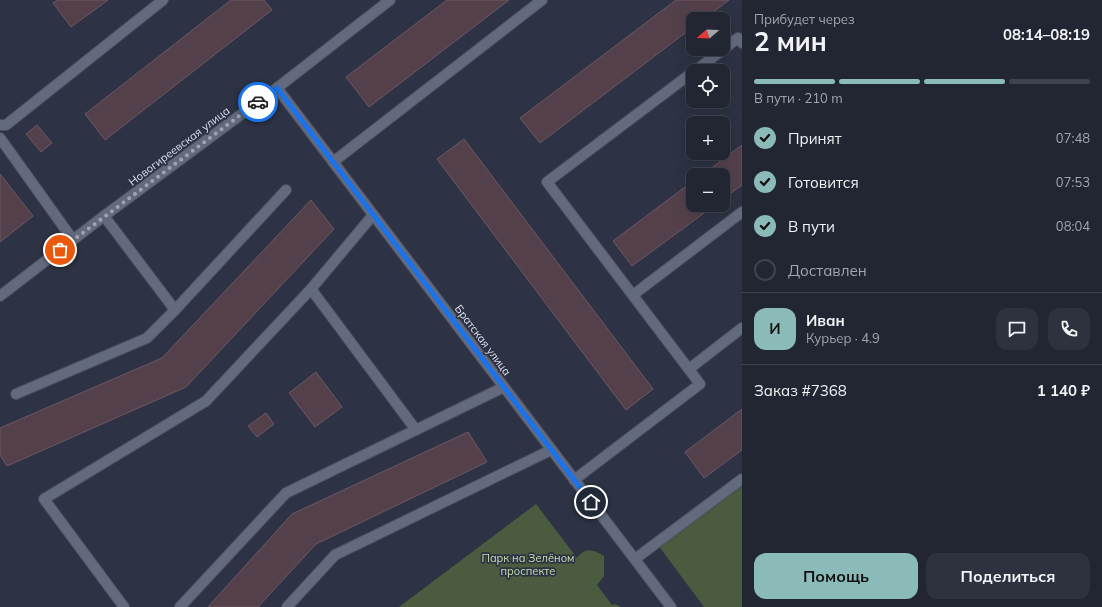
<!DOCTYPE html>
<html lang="ru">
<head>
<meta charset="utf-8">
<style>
  body { margin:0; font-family:Mulish,sans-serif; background:#2e323f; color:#f1f3f6; height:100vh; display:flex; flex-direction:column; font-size:15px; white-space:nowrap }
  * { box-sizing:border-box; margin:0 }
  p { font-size:13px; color:#a2a5ac }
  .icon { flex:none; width:22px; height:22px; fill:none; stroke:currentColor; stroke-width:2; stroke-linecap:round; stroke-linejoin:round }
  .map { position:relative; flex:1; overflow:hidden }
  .panel { display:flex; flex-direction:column; background:#222633; width:360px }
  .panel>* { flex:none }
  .needle { width:26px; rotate:251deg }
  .controls { position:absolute; left:686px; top:12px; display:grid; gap:8px }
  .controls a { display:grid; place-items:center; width:44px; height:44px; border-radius:8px; background:#222633; box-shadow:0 4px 16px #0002,0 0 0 1px #3f434e; font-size:20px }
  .pin { position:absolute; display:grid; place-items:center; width:34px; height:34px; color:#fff; margin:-17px; border:2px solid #fff; border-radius:50%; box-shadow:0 1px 4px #0007 }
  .courier { position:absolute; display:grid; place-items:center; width:40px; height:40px; margin:-20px; border:3px solid #1a73e8; border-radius:50%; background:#fff; color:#222; box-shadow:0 1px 5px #0007 }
  .overview em { font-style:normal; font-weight:700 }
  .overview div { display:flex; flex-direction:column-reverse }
  .overview { display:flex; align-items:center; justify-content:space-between; height:68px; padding:0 12px }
  h1 { font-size:26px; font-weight:700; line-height:30px }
  .bar { display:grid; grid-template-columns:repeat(4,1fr); gap:6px 4px; align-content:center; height:48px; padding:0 12px }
  .bar i { height:5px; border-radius:3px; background:#3f434e }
  .bar .current { background:#8bbbb9 }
  .bar p { grid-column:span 4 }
  .line { display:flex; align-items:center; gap:10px; padding:0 12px; border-top:1px solid #3f434e }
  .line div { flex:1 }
  .round { display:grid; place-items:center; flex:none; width:42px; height:42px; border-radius:12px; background:#2e323f }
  ol { padding:0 12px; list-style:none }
  li { display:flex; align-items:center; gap:12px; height:44px }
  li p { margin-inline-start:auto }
  li .icon { padding:4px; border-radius:50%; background:#8bbbb9; color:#111; stroke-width:4 }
  li:last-child { color:#a2a5ac }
  li i { width:22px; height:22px; border:2px solid #3f434e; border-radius:50% }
  .cta { display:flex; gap:8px; margin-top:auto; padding:8px 12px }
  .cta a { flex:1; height:46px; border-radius:12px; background:#8bbbb9; color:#111; font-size:16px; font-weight:700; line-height:46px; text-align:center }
  .cta a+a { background:#2e323f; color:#f1f3f6 }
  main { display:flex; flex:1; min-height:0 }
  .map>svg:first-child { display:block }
</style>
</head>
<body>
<main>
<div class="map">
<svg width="742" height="607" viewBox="0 0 742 607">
  <rect width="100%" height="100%" fill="#2d3244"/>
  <g fill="#4b5b3f">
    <path d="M742,483V607H704L658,545Z"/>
    <path d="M536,504L577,558C585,547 593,549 604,556V576L597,585L612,605L615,604L621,607H399Z"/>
  </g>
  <g fill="#54404b" stroke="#6d5864">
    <path d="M58,0H108L71,27L53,3Z"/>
    <path d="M231,0H264L272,10L105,140L85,114Z"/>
    <path d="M447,0H509L369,107L346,77Z"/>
    <path d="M676,0H729L704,19H693V27L540,143L520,118Z"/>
    <path d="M37,125L52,143L41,152L26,134Z"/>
    <path d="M464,139L653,389L626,410L437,159Z"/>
    <path d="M742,145V185L723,199V175H702Z"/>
    <path d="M0,174L33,216L0,242Z"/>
    <path d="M693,181V205H715L632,266L613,241Z"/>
    <path d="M311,200L334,229L186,387L7,466L0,455V428L162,358Z"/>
    <path d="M316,372L342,407L315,427L289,393Z"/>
    <path d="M742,409V450L704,478L685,452Z"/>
    <path d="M266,413L274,424L257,437L248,426Z"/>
    <path d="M468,432L487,462L316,544L258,607H208L292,514Z"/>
  </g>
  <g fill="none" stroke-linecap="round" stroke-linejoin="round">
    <g stroke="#494d5c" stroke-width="12">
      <g id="lane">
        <path d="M695,71L738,38L742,43"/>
        <path d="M0,125H6L163,0"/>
        <path d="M0,138L73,240"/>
        <path d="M333,162L542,0"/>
        <path d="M311,289L416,430"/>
        <path d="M633,295L742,212"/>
        <path d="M175,310L286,190"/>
        <path d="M689,369L742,328"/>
        <path d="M16,394L147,338L175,310L104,216"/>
        <path d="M574,480L700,384L547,182L693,72"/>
        <path d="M635,559L742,479"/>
        <path d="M124,607L44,499L206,401L311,289L373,215"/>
        <path d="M180,607L286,493L504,387"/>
        <path d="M287,607L335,555L551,450"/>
      </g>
    </g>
    <g stroke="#494d5c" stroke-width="12">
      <path id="street" d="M277,88L671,607"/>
    </g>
    <g stroke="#494d5c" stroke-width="12">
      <path id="secondary" d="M0,296L104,216L277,88L390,0"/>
    </g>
    <use href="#lane" stroke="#646a7e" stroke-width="10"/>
    <use href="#street" stroke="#646a7e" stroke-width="10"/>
    <use href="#secondary" stroke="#646a7e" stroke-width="10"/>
  </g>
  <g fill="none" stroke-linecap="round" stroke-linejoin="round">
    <path stroke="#9fa3b1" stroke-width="4" stroke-dasharray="0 7.2" d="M60,250L258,102"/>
    <path stroke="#1a73e8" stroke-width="5" d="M258,102L277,88L591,502"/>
  </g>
  <g text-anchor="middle" stroke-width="3.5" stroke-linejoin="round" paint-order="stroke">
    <g font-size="11" fill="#dde0ec" stroke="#2d3244">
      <text transform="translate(179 146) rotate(-37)" y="4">Новогиреевская улица</text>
      <text transform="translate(483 340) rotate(53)" y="4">Братская улица</text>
    </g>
    <g font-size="11" fill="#c0e1a9" stroke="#2d3244">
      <text x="528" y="562">Парк на Зелёном<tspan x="528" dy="13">проспекте</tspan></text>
    </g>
  </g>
</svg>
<div class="controls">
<a><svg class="needle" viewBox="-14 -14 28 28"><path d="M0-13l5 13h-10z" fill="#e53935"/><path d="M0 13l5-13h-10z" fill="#a2a5ac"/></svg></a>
<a><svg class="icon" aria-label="locate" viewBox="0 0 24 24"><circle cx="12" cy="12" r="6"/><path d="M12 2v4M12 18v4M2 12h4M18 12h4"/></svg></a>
<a>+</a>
<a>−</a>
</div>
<div class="pin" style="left:60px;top:250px;background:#ea580c"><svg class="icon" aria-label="bag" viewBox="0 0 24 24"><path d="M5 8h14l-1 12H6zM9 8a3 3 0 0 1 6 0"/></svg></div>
<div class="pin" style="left:591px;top:502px;background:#1f2937"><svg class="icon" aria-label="home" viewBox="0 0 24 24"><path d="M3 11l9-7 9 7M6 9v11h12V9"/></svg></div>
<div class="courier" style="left:258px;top:102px"><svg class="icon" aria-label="car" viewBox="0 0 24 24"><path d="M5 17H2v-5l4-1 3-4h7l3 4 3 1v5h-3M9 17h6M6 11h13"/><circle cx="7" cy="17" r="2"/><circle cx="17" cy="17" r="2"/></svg></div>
</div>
<section class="panel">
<div class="overview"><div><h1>2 мин</h1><p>Прибудет через</p></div><em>08:14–08:19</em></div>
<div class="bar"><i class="current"></i><i class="current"></i><i class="current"></i><i></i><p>В пути · 210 m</p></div>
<ol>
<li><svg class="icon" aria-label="check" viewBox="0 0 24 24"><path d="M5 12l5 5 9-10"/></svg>Принят<p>07:48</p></li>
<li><svg class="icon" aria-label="check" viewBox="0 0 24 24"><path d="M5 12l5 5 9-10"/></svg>Готовится<p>07:53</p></li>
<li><svg class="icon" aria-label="check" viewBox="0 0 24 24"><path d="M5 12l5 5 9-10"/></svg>В пути<p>08:04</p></li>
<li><i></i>Доставлен</li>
</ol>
<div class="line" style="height:72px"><b class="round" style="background:#8bbbb9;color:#111">И</b><div><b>Иван</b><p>Курьер · 4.9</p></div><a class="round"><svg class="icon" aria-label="chat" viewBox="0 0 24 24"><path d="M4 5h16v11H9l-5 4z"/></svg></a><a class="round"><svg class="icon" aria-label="phone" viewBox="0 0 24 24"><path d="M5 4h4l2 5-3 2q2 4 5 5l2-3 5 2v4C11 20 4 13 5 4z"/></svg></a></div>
<div class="line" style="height:52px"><div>Заказ #7368</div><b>1 140 ₽</b></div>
<div class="cta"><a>Помощь</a><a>Поделиться</a></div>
</section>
</main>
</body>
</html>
